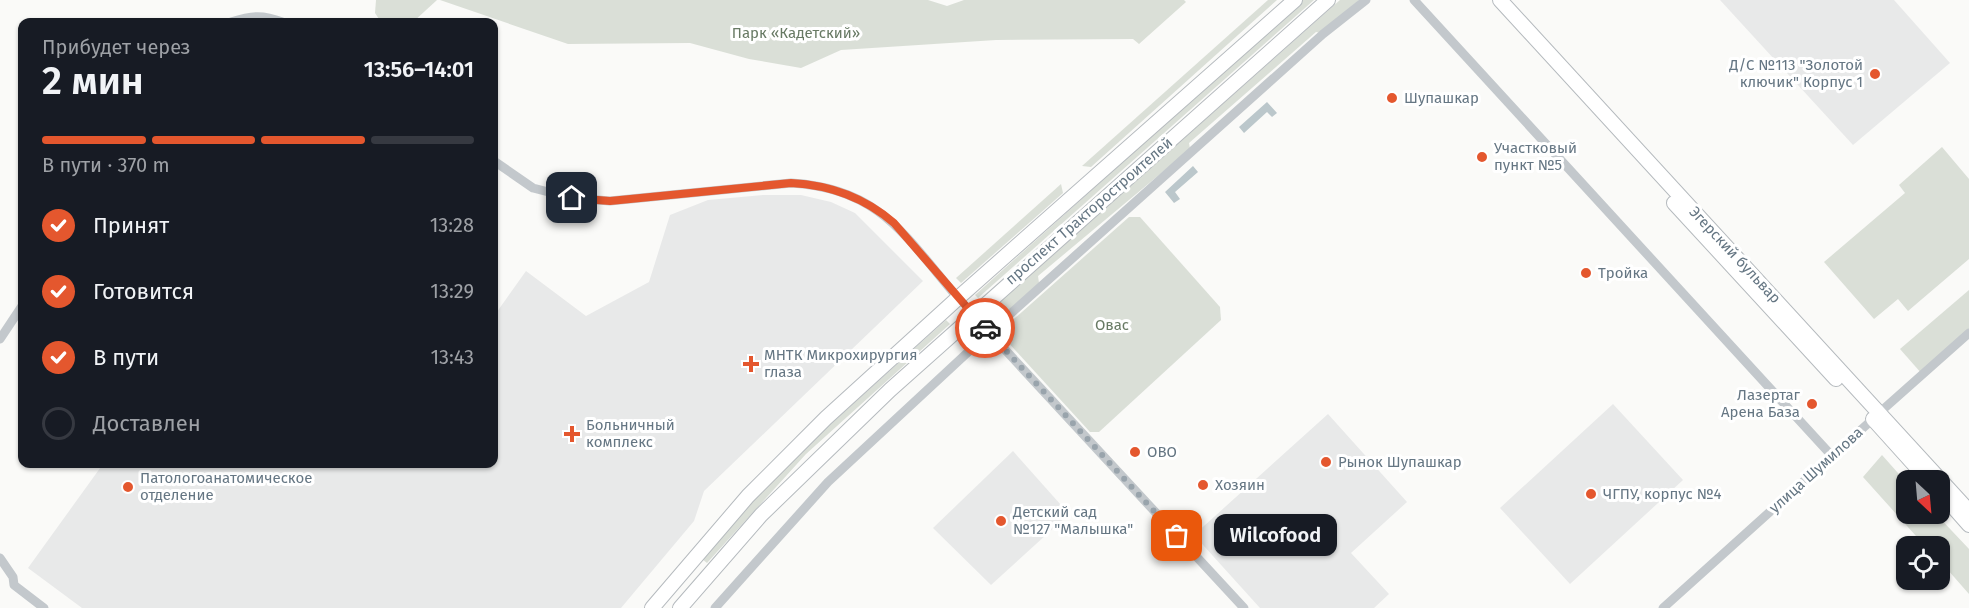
<!DOCTYPE html>
<html lang="ru">
<head>
<meta charset="utf-8">
<style>
  body { margin:0; font-family:"Fira Sans",sans-serif; background:#242831; color:#f1f3f6; height:100vh; display:flex; flex-direction:column; font-size:22px; white-space:nowrap }
  * { box-sizing:border-box; margin:0 }
  p { font-size:20px; color:#9ea1a6 }
  .icon { flex:none; width:33px; height:33px; fill:none; stroke:currentColor; stroke-width:2; stroke-linecap:round; stroke-linejoin:round }
  .map { position:relative; flex:1; overflow:hidden }
  .drawer { position:absolute; left:18px; top:18px; width:480px; height:450px; display:flex; flex-direction:column; background:#171b24; border-radius:12px; box-shadow:0 2px 4px #0004 }
  .drawer>* { flex:none }
  .needle { width:39px; rotate:154deg }
  .tools { position:absolute; left:1896px; top:470px; display:grid; gap:12px }
  .tools a { display:grid; place-items:center; width:54px; height:54px; border-radius:12px; background:#171b24; box-shadow:0 2px 4px #0004; font-size:30px }
  .pin { position:absolute; display:grid; place-items:center; width:51px; height:51px; color:#fff; margin:-26px; border-radius:12px; box-shadow:0 3px 9px #0006 }
  .courier { position:absolute; display:grid; place-items:center; width:60px; height:60px; margin:-30px; border:4px solid #e4572e; border-radius:50%; background:#fff; color:#222; box-shadow:0 2px 8px #0007 }
  .bubble { position:absolute; height:42px; border-radius:12px; background:#171b24; box-shadow:0 2px 4px #0004; font-size:20px; font-weight:600; line-height:42px; text-align:center }
  .overview em { font-style:normal; font-weight:600 }
  .overview div { display:flex; flex-direction:column-reverse }
  .overview { display:flex; align-items:center; justify-content:space-between; height:102px; padding:0 24px }
  h1 { font-size:39px; font-weight:600; line-height:45px }
  .bar { display:grid; grid-template-columns:repeat(4,1fr); gap:9px 6px; align-content:center; height:72px; padding:0 24px }
  .bar i { height:8px; border-radius:4px; background:#363941 }
  .bar .current { background:#e4572e }
  .bar p { grid-column:span 4 }
  ol { padding:0 24px; list-style:none }
  li { display:flex; align-items:center; gap:18px; height:66px }
  li p { margin-inline-start:auto }
  li .icon { padding:6px; border-radius:50%; background:#e4572e; color:#fff; stroke-width:4 }
  li:last-child { color:#9ea1a6 }
  li i { width:33px; height:33px; border:3px solid #363941; border-radius:50% }
  .map>svg:first-child { display:block }
</style>
</head>
<body>
<div class="map">
<svg width="1969" height="608" viewBox="0 0 1969 608">
  <rect width="100%" height="100%" fill="#fafaf8"/>
  <g fill="#e8e9e9">
    <path d="M1720,0H1894L1950,63L1853,145Z"/>
    <path d="M763,195H801L831,202L855,213L923,281L704,491L694,521L621,608H82L28,568L103,464H494V316L526,271L586,316L649,282L670,215L708,200Z"/>
    <path d="M1613,404L1683,480L1570,584L1500,508Z"/>
    <path d="M1328,414L1407,502L1351,553L1389,594L1374,608H1260L1194,535Z"/>
    <path d="M1013,451L1069,514L991,585L933,528Z"/>
  </g>
  <g fill="#dadfd7">
    <path d="M376,0H437L413,22H381L375,13Z"/>
    <path d="M440,0H928L947,6L964,0H1184L1186,2L1139,44L1133,39L996,40L841,50L801,68L749,59L690,43L568,44Z"/>
    <path d="M1268,0H1277L1091,167L1082,166Z"/>
    <path d="M1303,0H1314L978,298L975,295Z"/>
    <path d="M1340,0H1359L1321,33L1316,32L1189,143L1190,149L1038,276L1039,283L996,322H991L988,312Z"/>
    <path d="M1942,147L1969,179V259L1908,311L1898,299L1874,319L1824,262L1905,193L1899,185Z"/>
    <path d="M1061,184L1063,193L961,283L956,278Z"/>
    <path d="M1129,217H1140L1220,307L1221,320L1099,432H1090L1005,339L1006,326Z"/>
    <path d="M1969,290V333L1922,374L1900,349Z"/>
    <path d="M946,320L950,324L806,454L707,563L702,559L762,491L802,450Z"/>
    <path d="M1882,455L1906,482V513H1935L1969,549V594L1940,561V546H1925L1863,477Z"/>
  </g>
  <g fill="#bbc7cb">
    <path d="M1267,102L1277,113L1272,117L1267,112L1244,133L1239,127Z"/>
    <path d="M1193,166L1198,172L1175,192L1180,199L1174,203L1165,192Z"/>
  </g>
  <g fill="none" stroke-linecap="round" stroke-linejoin="round">
    <g stroke="#b5babe" stroke-width="16">
      <g id="primary">
        <path d="M1500,0L1969,511"/>
        <path d="M1674,203L1836,379"/>
        <path d="M1873,419L1928,480"/>
        <path d="M1940,492L1969,525"/>
        <path d="M652,608L748,496L826,418L958,298L1295,0"/>
        <path d="M680,608L761,515L890,390L1328,0"/>
      </g>
    </g>
    <g stroke="#c3c8cc" stroke-width="9">
      <path d="M1414,0L1832,456"/>
      <path d="M231,22C250,16 262,14 282,22"/>
      <path d="M494,161L533,188L572,198L610,201L791,183C880,188 905,236 958,298"/>
      <path d="M972,314L1244,608"/>
      <path d="M0,339L22,306"/>
      <path d="M1879,413L1969,333"/>
      <path d="M0,558L13,577L14,585L44,608"/>
      <path d="M715,608L828,482L980,341L1323,34L1366,0"/>
      <path d="M1663,608L1873,419"/>
    </g>
    <use href="#primary" stroke="#fff" stroke-width="14"/>
  </g>
  <g fill="none" stroke-linecap="round" stroke-linejoin="round">
    <path stroke="#99a4ac" stroke-width="6" stroke-dasharray="0 10.8" d="M985,328L1177,536"/>
    <path stroke="#e4572e" stroke-width="8" d="M572,198L610,201L791,183C830,185 864,197 894,223L985,328"/>
  </g>
  <g fill="#e4572e" stroke="#fff" stroke-width="2">
    <circle cx="1875" cy="74" r="6"/>
    <circle cx="1392" cy="98" r="6"/>
    <circle cx="1482" cy="157" r="6"/>
    <circle cx="1586" cy="273" r="6"/>
    <path d="M748 355h6v6h6v6h-6v6h-6v-6h-6v-6h6z"/>
    <circle cx="1812" cy="404" r="6"/>
    <path d="M569 425h6v6h6v6h-6v6h-6v-6h-6v-6h6z"/>
    <circle cx="1135" cy="452" r="6"/>
    <circle cx="1326" cy="462" r="6"/>
    <circle cx="1203" cy="485" r="6"/>
    <circle cx="128" cy="487" r="6"/>
    <circle cx="1591" cy="494" r="6"/>
    <circle cx="1001" cy="521" r="6"/>
  </g>
  <g text-anchor="middle" stroke-width="6" stroke-linejoin="round" paint-order="stroke">
    <g font-size="15" fill="#687a64" stroke="#fff">
      <text x="796" y="38">Парк «Кадетский»</text>
      <text x="1112" y="330">Овас</text>
    </g>
    <g font-size="15" fill="#657683" stroke="#fff" text-anchor="start">
      <text x="1863" y="70" text-anchor="end">Д/С №113 "Золотой<tspan x="1863" dy="17">ключик" Корпус 1</tspan></text>
      <text x="1404" y="103">Шупашкар</text>
      <text x="1494" y="153">Участковый<tspan x="1494" dy="17">пункт №5</tspan></text>
      <text x="1598" y="278">Тройка</text>
      <text x="764" y="360">МНТК Микрохирургия<tspan x="764" dy="17">глаза</tspan></text>
      <text x="1800" y="400" text-anchor="end">Лазертаг<tspan x="1800" dy="17">Арена База</tspan></text>
      <text x="586" y="430">Больничный<tspan x="586" dy="17">комплекс</tspan></text>
      <text x="1147" y="457">ОВО</text>
      <text x="1338" y="467">Рынок Шупашкар</text>
      <text x="140" y="483">Патологоанатомическое<tspan x="140" dy="17">отделение</tspan></text>
      <text x="1215" y="490">Хозяин</text>
      <text x="1603" y="499">ЧГПУ, корпус №4</text>
      <text x="1013" y="517">Детский сад<tspan x="1013" dy="17">№127 "Малышка"</tspan></text>
    </g>
    <g font-size="15" fill="#657683" stroke="#fff">
      <text transform="translate(1089 211) rotate(-41)" y="5">проспект Тракторостроителей</text>
      <text transform="translate(1735 255) rotate(47)" y="5">Эгерский бульвар</text>
      <text transform="translate(1816 470) rotate(-42)" y="5">улица Шумилова</text>
    </g>
  </g>
</svg>
<div class="tools">
<a><svg class="needle" viewBox="-14 -14 28 28"><path d="M0-13l5 13h-10z" fill="#e53935"/><path d="M0 13l5-13h-10z" fill="#9ea1a6"/></svg></a>
<a><svg class="icon" aria-label="locate" viewBox="0 0 24 24"><circle cx="12" cy="12" r="6"/><path d="M12 2v4M12 18v4M2 12h4M18 12h4"/></svg></a>
</div>
<div class="pin" style="left:1177px;top:536px;background:#ea580c"><svg class="icon" aria-label="bag" viewBox="0 0 24 24"><path d="M5 8h14l-1 12H6zM9 8a3 3 0 0 1 6 0"/></svg></div>
<div class="pin" style="left:572px;top:198px;background:#1f2937"><svg class="icon" aria-label="home" viewBox="0 0 24 24"><path d="M3 11l9-7 9 7M6 9v11h12V9"/></svg></div>
<div class="courier" style="left:985px;top:328px"><svg class="icon" aria-label="car" viewBox="0 0 24 24"><path d="M5 17H2v-5l4-1 3-4h7l3 4 3 1v5h-3M9 17h6M6 11h13"/><circle cx="7" cy="17" r="2"/><circle cx="17" cy="17" r="2"/></svg></div>
<div class="bubble" style="left:1214px;top:514px;width:123px">Wilcofood</div>
<section class="drawer">
<div class="overview"><div><h1>2 мин</h1><p>Прибудет через</p></div><em>13:56–14:01</em></div>
<div class="bar"><i class="current"></i><i class="current"></i><i class="current"></i><i></i><p>В пути · 370 m</p></div>
<ol>
<li><svg class="icon" aria-label="check" viewBox="0 0 24 24"><path d="M5 12l5 5 9-10"/></svg>Принят<p>13:28</p></li>
<li><svg class="icon" aria-label="check" viewBox="0 0 24 24"><path d="M5 12l5 5 9-10"/></svg>Готовится<p>13:29</p></li>
<li><svg class="icon" aria-label="check" viewBox="0 0 24 24"><path d="M5 12l5 5 9-10"/></svg>В пути<p>13:43</p></li>
<li><i></i>Доставлен</li>
</ol>
</section>
</div>
</body>
</html>
